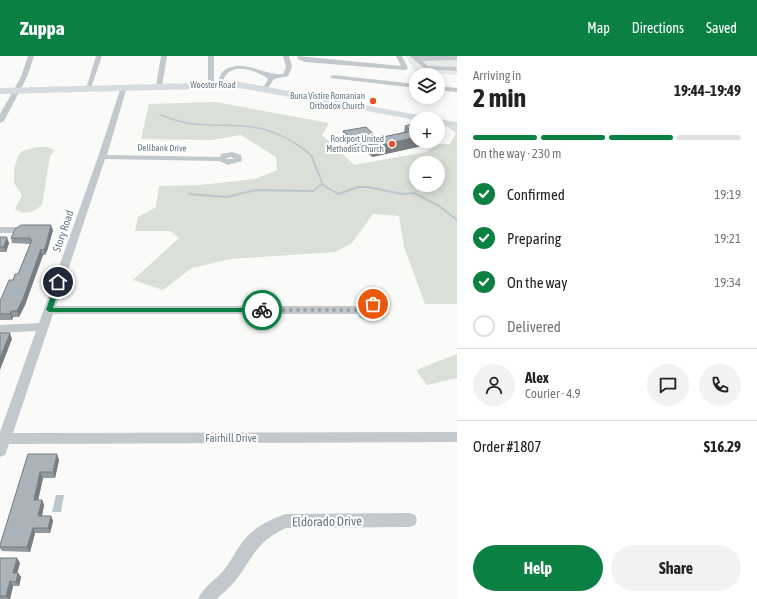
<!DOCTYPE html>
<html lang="en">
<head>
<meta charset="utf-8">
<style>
  body { margin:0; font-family:"Asap Condensed",sans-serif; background:#f2f2f2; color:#222; height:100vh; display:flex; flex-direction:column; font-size:15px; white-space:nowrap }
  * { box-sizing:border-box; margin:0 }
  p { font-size:13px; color:#767676 }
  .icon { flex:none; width:22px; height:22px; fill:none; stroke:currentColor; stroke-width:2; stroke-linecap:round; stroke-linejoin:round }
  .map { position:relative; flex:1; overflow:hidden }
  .details { display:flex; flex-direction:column; background:#fff; width:300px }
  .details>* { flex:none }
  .fabs { position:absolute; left:409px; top:12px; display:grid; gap:8px }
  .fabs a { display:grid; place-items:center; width:36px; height:36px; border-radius:50%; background:#fff; box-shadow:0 2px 10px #0003; font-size:20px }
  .pin { position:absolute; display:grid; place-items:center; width:34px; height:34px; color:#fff; margin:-17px; border:2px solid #fff; border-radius:50%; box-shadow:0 1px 4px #0007 }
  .courier { position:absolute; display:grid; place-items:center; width:40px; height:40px; margin:-20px; border:3px solid #0b8043; border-radius:50%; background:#fff; color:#222; box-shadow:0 1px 5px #0007 }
  .headline em { font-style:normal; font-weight:700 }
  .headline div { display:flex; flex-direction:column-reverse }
  .headline { display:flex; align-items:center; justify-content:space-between; height:68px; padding:0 16px }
  h1 { font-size:26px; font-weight:700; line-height:30px }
  .bar { display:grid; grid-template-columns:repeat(4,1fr); gap:6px 4px; align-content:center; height:48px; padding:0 16px }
  .bar i { height:5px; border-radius:3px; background:#e0e0e0 }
  .bar .active { background:#0b8043 }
  .bar p { grid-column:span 4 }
  .line { display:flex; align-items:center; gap:10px; padding:0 16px; border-top:1px solid #e0e0e0 }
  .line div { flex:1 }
  .round { display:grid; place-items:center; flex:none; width:42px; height:42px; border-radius:21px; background:#f2f2f2 }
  ol { padding:0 16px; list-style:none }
  li { display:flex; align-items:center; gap:12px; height:44px }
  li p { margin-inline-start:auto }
  li .icon { padding:4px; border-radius:50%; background:#0b8043; color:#fff; stroke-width:4 }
  li:last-child { color:#767676 }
  li i { width:22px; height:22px; border:2px solid #e0e0e0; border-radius:50% }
  .cta { display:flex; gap:8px; margin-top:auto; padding:8px 16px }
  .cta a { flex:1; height:46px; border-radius:24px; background:#0b8043; color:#fff; font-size:16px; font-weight:700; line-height:46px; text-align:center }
  .cta a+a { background:#f2f2f2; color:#222 }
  header { display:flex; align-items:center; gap:24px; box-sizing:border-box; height:56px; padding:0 20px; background:#0b8043; color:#fff }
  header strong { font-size:19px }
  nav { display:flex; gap:22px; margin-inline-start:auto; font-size:14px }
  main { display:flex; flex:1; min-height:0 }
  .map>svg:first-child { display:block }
</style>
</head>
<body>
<header>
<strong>Zuppa</strong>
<nav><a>Map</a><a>Directions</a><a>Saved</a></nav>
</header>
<main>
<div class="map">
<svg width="457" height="543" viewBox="0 0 457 543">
  <rect width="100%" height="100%" fill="#fafaf8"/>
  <path fill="#e8e9e9" d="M406,0H453L457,3V19L415,16Z"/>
  <g fill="#dadfd7" fill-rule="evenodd">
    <path d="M215,46L329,67L322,79L354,109L426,96L436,88H450L456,77L448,71L449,68L457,70V248H425L404,191L399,160L373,158L352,187L335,196L230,203L192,212L163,234L133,224L179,182L170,175H135L138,161L156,151L159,130L200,129L255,123L277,114L276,101L241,79L211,84L141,83L149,48ZM416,107H438V129H416Z"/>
    <path d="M37,91H47L55,94L50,100L42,149C34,156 25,160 15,153L22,139L14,127V114L18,100L22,95Z"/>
    <path d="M457,298V322L427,329L416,314Z"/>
  </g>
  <path fill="#bbc7cb" d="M56,439H64L61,456H52Z"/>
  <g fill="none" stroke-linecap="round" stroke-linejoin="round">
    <path stroke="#bbc7cb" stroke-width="1.5" d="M160,59C170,62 182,67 193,68C237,72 262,63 302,92"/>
    <g stroke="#bbc7cb" stroke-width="2">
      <path d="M301,91L311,99L323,129L338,138L358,131H368L402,138L414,137L439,150L457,164"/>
      <path d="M189,138L227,141L256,134L313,135L322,128"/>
    </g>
    <g fill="#c3c8cc" fill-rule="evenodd">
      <path d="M28,0H34L27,21L4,65L0,67V58L21,21Z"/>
      <path d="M96,0H102L91,32L86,33Z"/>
      <path d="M161,0H167L162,30L159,32L156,30Z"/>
      <path d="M208,0H214V29L211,31L208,29Z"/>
      <path d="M283,0H289L292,11L288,20L274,23L266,35L261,34L268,24L267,22C257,15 236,7 226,19C223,22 223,27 221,30L216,29L222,16C242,0 262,20 283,18L286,11Z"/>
      <path d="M297,0L401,10L396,0H402L408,12L405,14L305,6L298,3Z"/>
      <path d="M410,0H457V4L422,5L428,10L456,11L457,15L425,13Z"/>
      <path d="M333,19L416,28V32L331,22L330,21Z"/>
      <path d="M124,29L127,31L107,99L220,101L221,98L232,96L241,99L242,105L228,109L219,105L105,103L56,250H357L367,243L383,247L387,254L384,262L375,265L360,262L358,258H53L13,377L457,376V386L9,388L5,399L0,401V376L36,275L0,277V269L39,267L98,101L121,31ZM231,101L234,103H226L227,102ZM369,251L375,253L376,257L368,256L367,253Z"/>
      <path d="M438,30L457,32V36L438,34Z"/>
      <path d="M0,171H17L22,174L17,177H0Z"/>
      <path d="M410,457L415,459L417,464L415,469L410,471L286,472C255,486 254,501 235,525C230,531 223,537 217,543H198C203,532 215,524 223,515C231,506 236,494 244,484C254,471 270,464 285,458Z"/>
    </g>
    <g fill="#d6dbdf" fill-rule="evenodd">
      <path d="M240,26L424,60L429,63H416V64L240,32L0,38V32Z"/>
      <path d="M438,63L457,66V72L438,69Z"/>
    </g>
  </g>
  <g fill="#929a9f">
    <path d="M405,70L431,88L372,101L360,91L351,93L341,85L343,75L378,82L404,76Z"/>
    <path d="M53,174L47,195L45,199H43L25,249L19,261H13L12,264H0V243H1L13,224L18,218L30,188L12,187L11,182Z"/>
    <path d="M0,181L9,187L6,196H0Z"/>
    <path d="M28,398L59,404L55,422H43L38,444H42L44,449L42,460H51L53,465L50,477H35L30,496L2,495L0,492V489Z"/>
    <path d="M0,502L20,507L17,517H18L21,521L19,530H13L10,543H0Z"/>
  </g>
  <g fill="#777d82">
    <path d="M362,80L360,91L351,93L352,83Z"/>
    <path d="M416,81V85H431V88L372,101L374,91Z"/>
    <path d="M51,169L53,174L47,195L45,199L44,194Z"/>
    <path d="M7,181L9,187L6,196L4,191Z"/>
    <path d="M41,193L43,199L25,249L19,261L17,255Z"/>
    <path d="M11,255L13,261L12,264L10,258Z"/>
    <path d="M10,277L12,283L0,314V302Z"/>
    <path d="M57,398L59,404L55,422L53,416Z"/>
    <path d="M40,416L43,422L37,449L34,444Z"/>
    <path d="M42,444L44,449L41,465L38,460Z"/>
    <path d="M51,460L53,465L50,477L48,472Z"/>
    <path d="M33,472L35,477L30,496L27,491Z"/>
    <path d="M17,502L20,507L16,521L13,517Z"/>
    <path d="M18,517L21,521L19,530L16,526Z"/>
    <path d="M10,525L13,530L10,543H9L6,540Z"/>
  </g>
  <g fill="#aab3b9" stroke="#777d82">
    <path d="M416,67V81L374,91L362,80L352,83L343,75L366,71L378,82L412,75L405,70Z"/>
    <path d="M21,169H51L46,189L44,194L41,193L23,243L17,255H11L10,258H0V243H1L9,224H13L15,218H18L32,184H29L30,182H11L15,173Z"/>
    <path d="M0,181H7L4,191H0Z"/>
    <path d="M0,277H10L0,302Z"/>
    <path d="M28,398H57L53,416H40L34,444H42L38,460H51L48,472H33L27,491H0V489Z"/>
    <path d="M0,502H17L13,517H18L16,526L10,525L6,540H0Z"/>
  </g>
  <path fill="#0b8043" d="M56,224L61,226L53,252H262L265,254L262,256H49L46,254Z"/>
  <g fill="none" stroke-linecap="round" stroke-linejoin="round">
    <path stroke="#99a4ac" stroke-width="4" stroke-dasharray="0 7.2" d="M262,254H361L364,248H373"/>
  </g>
  <g fill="#e4572e" stroke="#fff" stroke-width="1.5">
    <circle cx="373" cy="45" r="4"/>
    <circle cx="392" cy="88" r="4"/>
  </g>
  <g text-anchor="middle" stroke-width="4" stroke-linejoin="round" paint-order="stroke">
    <g font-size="9" fill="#657683" stroke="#fff">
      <text x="213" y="32">Wooster Road</text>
      <text transform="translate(162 92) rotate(1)" y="3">Dellbank Drive</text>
    </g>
    <g font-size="9" fill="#657683" stroke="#fff" text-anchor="end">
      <text x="365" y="43">Buna Vistire Romanian<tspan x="365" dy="10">Orthodox Church</tspan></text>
      <text x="384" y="86">Rockport United<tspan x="384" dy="10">Methodist Church</tspan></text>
    </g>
    <g font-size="11" fill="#657683" stroke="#fff">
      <text transform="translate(63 175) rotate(-71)" y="4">Story Road</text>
      <text x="231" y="386">Fairhill Drive</text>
    </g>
    <g font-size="13" fill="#657683" stroke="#fff">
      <text transform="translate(327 465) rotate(-1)" y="5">Eldorado Drive</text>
    </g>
  </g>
</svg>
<div class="fabs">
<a><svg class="icon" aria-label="layers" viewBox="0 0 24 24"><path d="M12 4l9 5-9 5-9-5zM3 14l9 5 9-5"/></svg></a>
<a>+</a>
<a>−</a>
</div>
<div class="pin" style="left:373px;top:248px;background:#ea580c"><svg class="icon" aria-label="bag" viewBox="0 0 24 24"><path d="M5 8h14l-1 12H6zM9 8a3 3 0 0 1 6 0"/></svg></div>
<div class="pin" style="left:58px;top:226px;background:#1f2937"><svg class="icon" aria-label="home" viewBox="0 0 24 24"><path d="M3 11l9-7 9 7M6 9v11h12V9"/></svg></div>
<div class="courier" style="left:262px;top:254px"><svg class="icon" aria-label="bike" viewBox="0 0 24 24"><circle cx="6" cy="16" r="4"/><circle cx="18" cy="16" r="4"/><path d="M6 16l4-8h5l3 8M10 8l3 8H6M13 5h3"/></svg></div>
</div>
<section class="details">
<div class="headline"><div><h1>2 min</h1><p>Arriving in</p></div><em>19:44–19:49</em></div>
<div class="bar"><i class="active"></i><i class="active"></i><i class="active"></i><i></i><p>On the way · 230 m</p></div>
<ol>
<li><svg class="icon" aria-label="check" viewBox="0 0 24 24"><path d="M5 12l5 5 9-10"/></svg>Confirmed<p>19:19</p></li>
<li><svg class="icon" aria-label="check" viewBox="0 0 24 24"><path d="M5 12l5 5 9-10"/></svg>Preparing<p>19:21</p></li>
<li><svg class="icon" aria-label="check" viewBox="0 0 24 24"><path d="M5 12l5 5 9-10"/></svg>On the way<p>19:34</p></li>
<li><i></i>Delivered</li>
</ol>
<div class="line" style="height:72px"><a class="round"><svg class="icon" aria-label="person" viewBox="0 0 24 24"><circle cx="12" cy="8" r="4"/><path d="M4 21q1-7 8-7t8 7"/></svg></a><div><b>Alex</b><p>Courier · 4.9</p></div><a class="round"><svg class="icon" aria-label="chat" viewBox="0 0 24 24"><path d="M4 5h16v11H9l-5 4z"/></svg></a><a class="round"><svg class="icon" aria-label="phone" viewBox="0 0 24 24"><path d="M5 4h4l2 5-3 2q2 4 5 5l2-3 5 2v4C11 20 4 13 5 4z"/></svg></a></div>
<div class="line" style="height:52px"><div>Order #1807</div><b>$16.29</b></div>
<div class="cta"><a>Help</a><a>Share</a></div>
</section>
</main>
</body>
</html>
